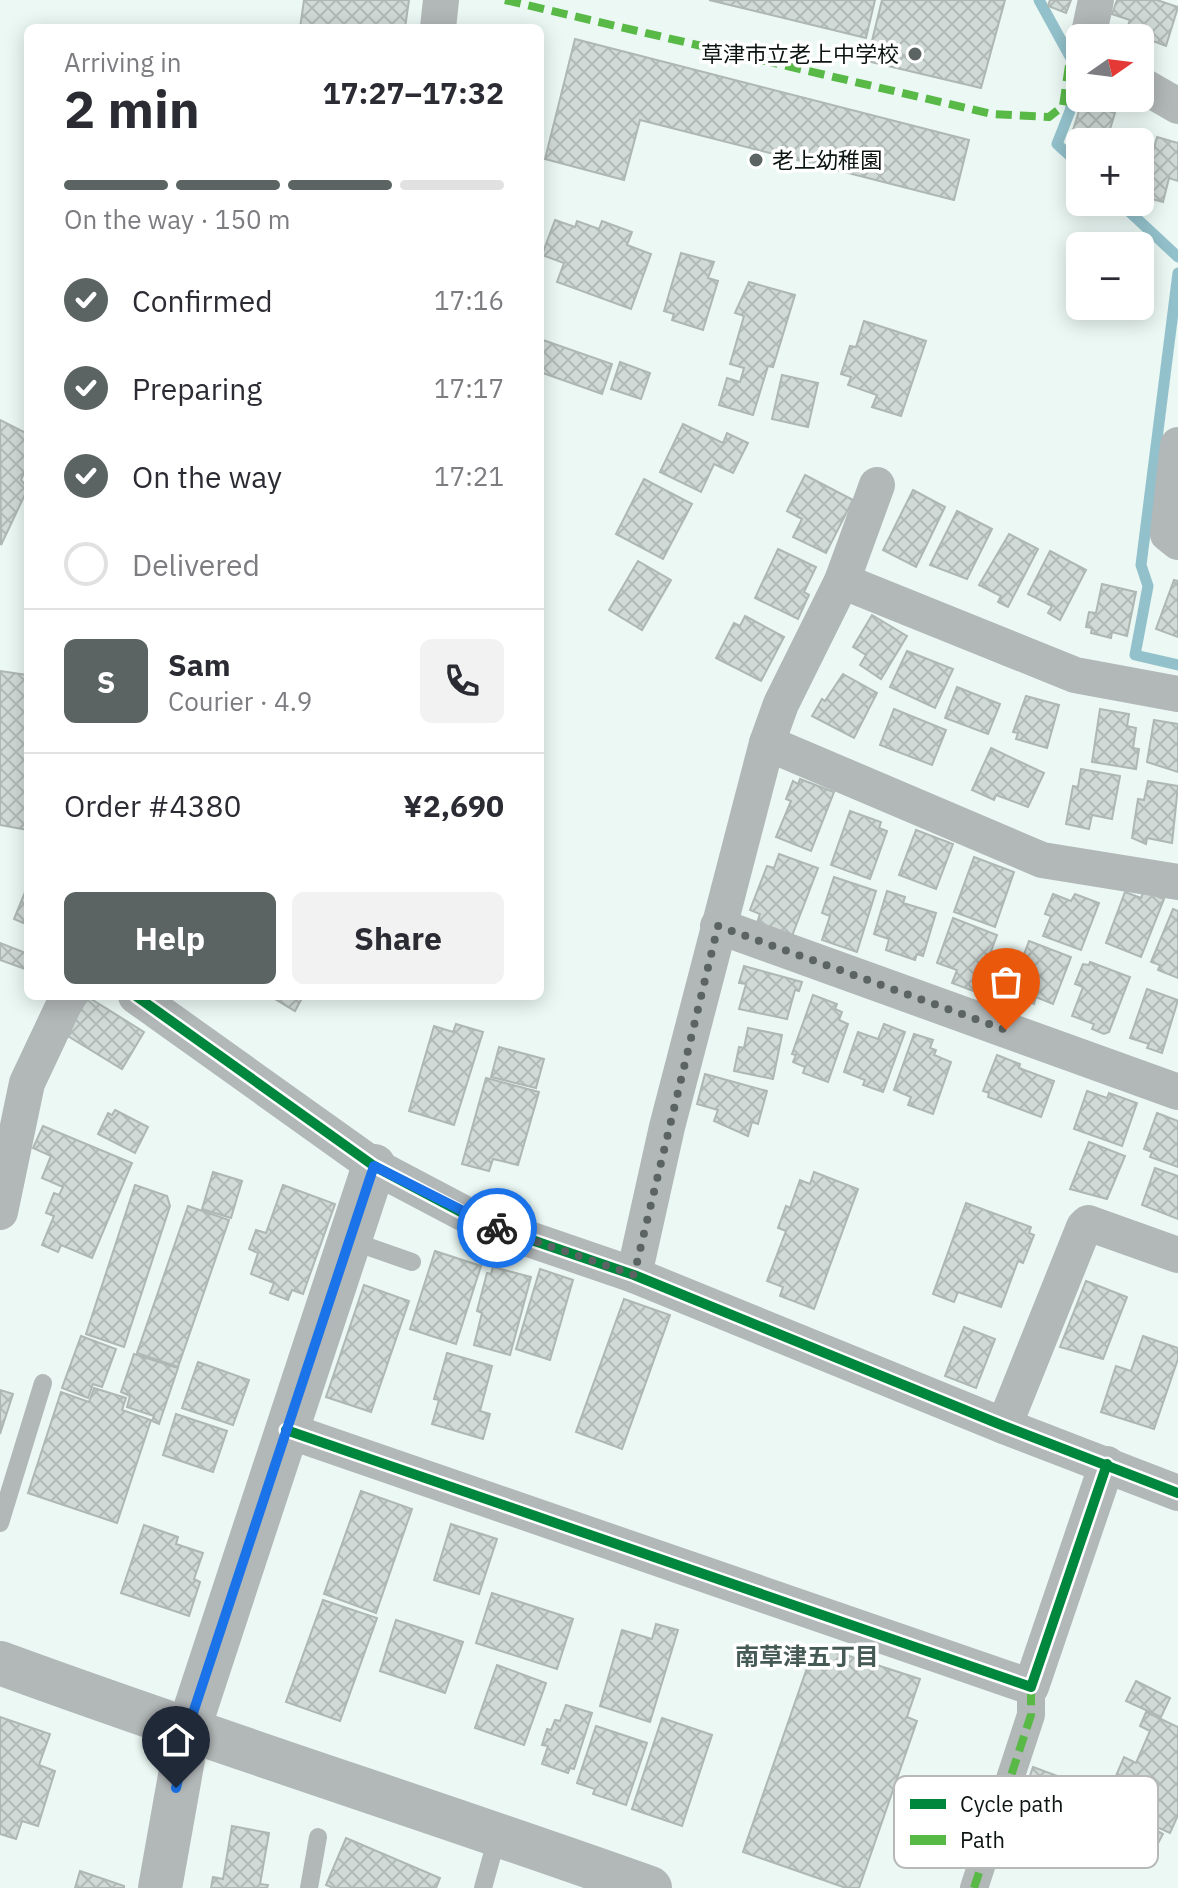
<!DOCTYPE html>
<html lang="en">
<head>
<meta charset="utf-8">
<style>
  body { margin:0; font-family:"IBM Plex Sans","Noto Sans JP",sans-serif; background:#f2f2f3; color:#2b2b33; height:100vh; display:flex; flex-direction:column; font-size:30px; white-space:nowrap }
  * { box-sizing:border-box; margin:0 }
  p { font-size:26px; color:#7c7c81 }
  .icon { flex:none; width:44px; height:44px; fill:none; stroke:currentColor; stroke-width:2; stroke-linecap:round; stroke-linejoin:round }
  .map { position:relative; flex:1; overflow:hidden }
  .details { position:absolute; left:24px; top:24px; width:520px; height:976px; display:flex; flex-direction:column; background:#fff; border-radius:12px; box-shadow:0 4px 20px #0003 }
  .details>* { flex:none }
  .needle { width:52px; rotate:76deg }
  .fabs { position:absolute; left:1066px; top:24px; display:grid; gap:16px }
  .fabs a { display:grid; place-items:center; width:88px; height:88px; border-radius:12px; background:#fff; box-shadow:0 4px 20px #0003; font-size:40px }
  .pin { position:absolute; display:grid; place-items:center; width:68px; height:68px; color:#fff; margin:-82px -34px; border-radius:50% 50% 50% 0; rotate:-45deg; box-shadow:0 0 8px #0007 }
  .pin .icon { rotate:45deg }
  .courier { position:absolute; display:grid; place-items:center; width:80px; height:80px; margin:-40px; border:6px solid #1a73e8; border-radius:50%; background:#fff; color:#222; box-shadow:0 2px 10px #0007 }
  .overview em { font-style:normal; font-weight:700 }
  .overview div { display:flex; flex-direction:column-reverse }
  .overview { display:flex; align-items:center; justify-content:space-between; height:136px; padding:0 40px }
  h1 { font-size:52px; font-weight:700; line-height:60px }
  .bar { display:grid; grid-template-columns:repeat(4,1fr); gap:12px 8px; align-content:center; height:96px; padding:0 40px }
  .bar i { height:10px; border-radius:6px; background:#e1e1e2 }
  .bar .current { background:#5b6462 }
  .bar p { grid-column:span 4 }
  .line { display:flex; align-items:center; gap:20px; padding:0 40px; border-top:2px solid #e1e1e2 }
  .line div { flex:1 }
  .round { display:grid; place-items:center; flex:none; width:84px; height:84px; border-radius:12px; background:#f2f2f3 }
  ol { padding:0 40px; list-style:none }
  li { display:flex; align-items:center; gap:24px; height:88px }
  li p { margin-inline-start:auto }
  li .icon { padding:8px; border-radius:50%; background:#5b6462; color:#fff; stroke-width:4 }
  li:last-child { color:#7c7c81 }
  li i { width:44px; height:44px; border:4px solid #e1e1e2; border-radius:50% }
  .primary-button { display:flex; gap:16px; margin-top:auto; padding:16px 40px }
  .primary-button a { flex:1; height:92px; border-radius:12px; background:#5b6462; color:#fff; font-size:32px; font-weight:700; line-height:92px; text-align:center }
  .primary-button a+a { background:#f2f2f3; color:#2b2b33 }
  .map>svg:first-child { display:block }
</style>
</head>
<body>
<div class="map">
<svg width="1178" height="1888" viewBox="0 0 1178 1888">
  <defs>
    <pattern id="building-cross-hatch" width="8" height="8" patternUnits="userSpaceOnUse" patternTransform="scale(2)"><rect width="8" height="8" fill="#d0dad6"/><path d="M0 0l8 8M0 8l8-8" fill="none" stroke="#b1bab7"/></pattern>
  </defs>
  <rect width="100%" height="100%" fill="#ebf8f4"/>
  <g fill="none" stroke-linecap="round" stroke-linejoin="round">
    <g stroke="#93c1cb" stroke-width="11">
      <path d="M1039,0L1078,71L1070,111L1057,144L1080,165"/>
      <path d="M1119,202L1178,257"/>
      <path d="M1178,273L1141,565L1148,586L1135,655L1178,665"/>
    </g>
  </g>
  <g fill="url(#building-cross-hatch)" stroke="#aeb7b3" stroke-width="2">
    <path d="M304,0H409L405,28H300Z"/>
    <path d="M709,0H875L866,38Z"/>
    <path d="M882,0H1005L981,88L867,61Z"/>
    <path d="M1050,0H1071L1066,13L1048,6Z"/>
    <path d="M1117,0H1157L1178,7L1166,46L1126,31L1130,20L1112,14Z"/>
    <path d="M575,39L969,140L954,200L640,120L624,180L545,159Z"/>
    <path d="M1083,98H1097L1094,107L1115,113L1106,142H1080V147L1069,143Z"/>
    <path d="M1116,131L1149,140L1140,168V142H1112Z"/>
    <path d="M1157,137L1178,143V181L1169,178L1163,202L1141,196Z"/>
    <path d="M555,220L575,227L577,221L599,229L602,221L632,232L627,245L651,254L631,309L557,282L564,263L542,255Z"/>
    <path d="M681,253L714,262L708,278L718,281L703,330L672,320L674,314L664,311Z"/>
    <path d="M749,282L795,295L773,367L768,366L753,415L719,405L727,378L740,382L744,368L730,364L744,316L735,313Z"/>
    <path d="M864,321L926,341L901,416L872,407L877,395L848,385L851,377L841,374L850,346L856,347Z"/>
    <path d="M540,339L612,364L602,394L540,372Z"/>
    <path d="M620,362L650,373L641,399L611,389Z"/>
    <path d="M782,375L818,383L808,427L772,419Z"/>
    <path d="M0,420L28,434V464L21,480L28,488L1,545Z"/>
    <path d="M683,424L723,443L727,433L748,443L733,473L714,464L701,492L660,472Z"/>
    <path d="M805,475L853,500L826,553L793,537L802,519L787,511Z"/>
    <path d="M644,479L692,504L663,559L616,534Z"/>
    <path d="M913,490L945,507L916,567L883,550Z"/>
    <path d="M957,511L992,529L967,579L930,565Z"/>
    <path d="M1009,534L1038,549L1008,607L998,602L1001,596L979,585Z"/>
    <path d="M778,549L816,567L804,592L809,595L798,619L755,598Z"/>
    <path d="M1050,551L1086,570L1060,620L1048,613L1052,606L1028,594Z"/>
    <path d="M638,561L671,580L642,630L609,610Z"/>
    <path d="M1174,580L1178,581V637L1156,629Z"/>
    <path d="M1102,584L1136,592L1127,636L1112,632L1111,638L1091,633L1092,628L1086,627L1089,612L1096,613Z"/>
    <path d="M872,615L907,636L881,679L860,665L866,655L853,647Z"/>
    <path d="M745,616L784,637L761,681L716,658L734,623L740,626Z"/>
    <path d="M907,651L953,669L935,708L890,687Z"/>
    <path d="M0,671L28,675V830L0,825Z"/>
    <path d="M843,674L877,693L854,738L812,716L822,699L825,701Z"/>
    <path d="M957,687L1000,704L988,734L945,718Z"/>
    <path d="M1026,696L1059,705L1047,748L1016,739L1018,733L1013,732Z"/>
    <path d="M894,709L946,730L932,765L880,745Z"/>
    <path d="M1100,709L1129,714L1127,726L1136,728L1133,748L1139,749L1136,769L1092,762Z"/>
    <path d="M1154,720L1178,724V772L1147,762Z"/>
    <path d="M991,748L1044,773L1028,807L996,795L994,800L972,790Z"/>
    <path d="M1081,769L1120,776L1112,819L1092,815L1089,829L1066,824L1073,786L1078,787Z"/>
    <path d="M800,779L834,792L811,851L776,837L791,801L786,799L793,781L798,784Z"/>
    <path d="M1148,781L1178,786L1172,843L1147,838L1146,844L1132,838L1138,799L1144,800Z"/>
    <path d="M850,811L881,822L879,828L887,831L870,879L831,865Z"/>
    <path d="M916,830L953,844L936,889L899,875Z"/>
    <path d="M779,854L818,868L792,936L757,923L760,914L750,910L767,866L774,868Z"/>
    <path d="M974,857L1014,872L995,927L954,912Z"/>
    <path d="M834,877L876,891L857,952L822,940L830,916L822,913Z"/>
    <path d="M28,885V925L14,919Z"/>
    <path d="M887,891L905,897L903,903L936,913L923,956L917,954L915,960L886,950L889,939L874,934Z"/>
    <path d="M1144,891L1164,899L1141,957L1106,943L1125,892L1141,898Z"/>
    <path d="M1053,894L1071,901L1075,894L1099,903L1081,950L1043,936L1051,916L1045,914Z"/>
    <path d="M1173,909L1178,911V978L1158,970L1160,965L1151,962Z"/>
    <path d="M953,918L997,935L976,992L952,983L957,970L937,963Z"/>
    <path d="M1029,941L1071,957L1053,1004L1036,997L1034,1004L1027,1001L1024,1009L1006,1002Z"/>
    <path d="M0,943L28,954V970L0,960Z"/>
    <path d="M1090,962L1130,977L1109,1032L1104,1034L1092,1029L1094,1024L1072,1016L1083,987L1075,984L1083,964L1089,965Z"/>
    <path d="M744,966L802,982L799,991L795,990L787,1019L739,1009L746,984L739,983Z"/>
    <path d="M1147,989L1178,1000L1162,1053L1147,1048L1149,1044L1130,1038Z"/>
    <path d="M813,995L837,1004L835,1009L842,1012L839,1020L848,1024L828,1082L803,1073L805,1067L793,1062L796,1055L792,1054Z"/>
    <path d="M270,996H303L295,1011Z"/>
    <path d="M88,997L144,1032L122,1069L66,1035Z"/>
    <path d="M456,1024L483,1032L454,1125L409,1111L434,1026L453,1032Z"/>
    <path d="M884,1024L905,1032L883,1092L863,1085L865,1080L844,1072L858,1032L878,1039Z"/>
    <path d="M748,1028L782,1035L773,1079L734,1071L739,1047L744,1048Z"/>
    <path d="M914,1034L933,1040L930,1048L936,1050L934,1055L951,1062L933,1114L908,1105L911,1097L894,1090Z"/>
    <path d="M499,1047L544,1059L536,1088L491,1077Z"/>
    <path d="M997,1055L1020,1064L1019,1068L1054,1081L1041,1117L988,1097L989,1093L983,1091Z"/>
    <path d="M705,1074L767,1091L758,1124L752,1122L748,1136L714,1121L718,1110L697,1104Z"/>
    <path d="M486,1078L539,1092L518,1165L493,1159L489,1171L462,1164Z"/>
    <path d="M1087,1091L1107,1098L1109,1093L1137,1103L1122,1146L1074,1129Z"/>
    <path d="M115,1110L148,1127L135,1153L98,1134L108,1113L112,1115Z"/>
    <path d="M1157,1113L1178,1121V1167L1150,1157L1152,1152L1144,1149Z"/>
    <path d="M43,1126L132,1163L92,1258L61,1245L58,1252L42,1245L54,1216L46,1213L54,1193L59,1195L63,1187L42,1178L51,1156L33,1148Z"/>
    <path d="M1089,1142L1125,1156L1107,1199L1070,1189Z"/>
    <path d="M1155,1168L1178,1176V1219L1142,1205Z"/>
    <path d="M213,1172L242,1181L231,1218L202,1209Z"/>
    <path d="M814,1172L858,1189L814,1309L780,1296L783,1287L767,1281L786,1231L778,1228L786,1206L790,1208L800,1180L810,1184Z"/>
    <path d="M135,1185L167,1196L170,1206L124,1347L86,1334Z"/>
    <path d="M283,1185L335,1204L303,1294L292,1290L288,1300L270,1293L274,1283L251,1274L258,1253L249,1249L256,1230L266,1233Z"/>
    <path d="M966,1203L1031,1227L1029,1233L1034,1235L1023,1263L1018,1261L1001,1307L958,1292L954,1302L933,1294Z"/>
    <path d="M188,1206L229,1220L178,1367L137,1353Z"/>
    <path d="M435,1251L481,1266L456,1344L410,1329Z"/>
    <path d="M493,1267L531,1277L510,1355L474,1345L482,1313L477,1311L487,1273L491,1274Z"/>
    <path d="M540,1269L573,1280L550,1360L516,1349Z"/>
    <path d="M1086,1281L1127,1297L1103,1359L1060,1347Z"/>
    <path d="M364,1285L409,1301L371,1412L326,1397Z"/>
    <path d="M624,1299L670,1315L622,1449L576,1432Z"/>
    <path d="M964,1327L995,1339L976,1388L945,1376Z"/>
    <path d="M81,1336L116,1349L102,1387L93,1384L88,1398L62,1388Z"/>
    <path d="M1143,1336L1178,1348V1359L1154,1429L1101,1412L1116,1366L1131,1371Z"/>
    <path d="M447,1353L492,1366L480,1411L490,1414L483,1439L432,1424L439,1400L434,1399Z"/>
    <path d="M134,1354L178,1368L159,1424L152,1421L154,1416L127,1407L130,1396L121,1392Z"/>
    <path d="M198,1362L249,1380L233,1425L182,1408Z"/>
    <path d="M94,1388L126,1398L122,1410L151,1420L117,1523L28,1493L61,1392L89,1402Z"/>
    <path d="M0,1390L13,1394L0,1434Z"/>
    <path d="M176,1414L227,1431L213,1472L163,1455Z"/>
    <path d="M361,1491L412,1509L376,1613L324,1594Z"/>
    <path d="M451,1524L497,1539L479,1594L434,1580Z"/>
    <path d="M144,1525L178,1537L176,1544L203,1553L194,1579L200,1582L189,1616L121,1593Z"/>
    <path d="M492,1593L573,1619L557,1669L476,1643Z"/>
    <path d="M323,1600L377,1618L340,1721L286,1702Z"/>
    <path d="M396,1620L463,1642L445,1693L380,1671Z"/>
    <path d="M656,1624L678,1630L650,1722L600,1706L622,1630L652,1639Z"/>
    <path d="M815,1645L920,1679L907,1717L917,1721L859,1888H846L743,1852Z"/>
    <path d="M497,1665L546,1683L524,1745L475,1728Z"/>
    <path d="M1136,1681L1170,1698L1161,1717L1126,1701Z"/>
    <path d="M566,1705L592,1713L574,1769L570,1768L568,1773L542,1764L548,1746L542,1745L547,1729L551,1730L555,1720L560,1721Z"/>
    <path d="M1146,1712L1178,1727V1815L1170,1833L1136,1818L1139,1811L1107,1797L1124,1757L1136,1763L1150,1731L1140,1726Z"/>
    <path d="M0,1717L50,1734L39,1765L55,1771L38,1826L22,1821L16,1839L0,1834Z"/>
    <path d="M662,1718L712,1735L682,1826L632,1809Z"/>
    <path d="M596,1726L647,1743L626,1805L593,1794L595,1789L577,1783Z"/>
    <path d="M1033,1767L1063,1778L1046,1823L1017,1812Z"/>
    <path d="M1139,1821L1163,1834L1155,1849L1131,1836Z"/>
    <path d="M232,1826L269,1833L260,1884L268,1885L267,1888H211L213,1877L223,1879Z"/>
    <path d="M346,1838L440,1878L436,1888H333L326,1885Z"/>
    <path d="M80,1871L124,1886V1888H75Z"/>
  </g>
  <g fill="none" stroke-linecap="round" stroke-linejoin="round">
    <g stroke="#b2b7b7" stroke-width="18">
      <path d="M349,1240L412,1262"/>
      <path d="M0,1523L43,1383"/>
      <path d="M309,1888L318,1837"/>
      <path d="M483,1888L498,1834"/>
    </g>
    <path stroke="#b2b7b7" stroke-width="28" d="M974,1888L1031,1715V1687"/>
    <g stroke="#b2b7b7" stroke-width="36">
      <path d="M438,28L441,0"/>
      <path d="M1088,38L1096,0"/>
      <path d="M1140,84L1178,106"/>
      <path d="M1178,445L1168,534L1178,542"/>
      <path d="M842,581L1075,675L1178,694"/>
      <path d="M767,743L1042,860L1178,882"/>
      <path d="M718,926L1178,1092"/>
      <path d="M136,996L374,1166L482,1223L634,1275L1004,1426L1178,1493"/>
      <path d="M0,1212L27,1083L68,996"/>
      <path d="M634,1275L667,1127L767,743L781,704L842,581L877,485"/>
      <path d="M1004,1426L1084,1227L1088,1223L1178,1255"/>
      <path d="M286,1430L1031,1687L1107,1464"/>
    </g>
    <g stroke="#b2b7b7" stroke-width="44">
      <path d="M0,1663C215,1742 434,1811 650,1888"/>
      <path d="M160,1888L188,1731L374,1166"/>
    </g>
    <g stroke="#58b947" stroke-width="8" stroke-dasharray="16 8" stroke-linecap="butt">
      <path d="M505,0L992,114L1049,117L1063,106L1069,65L1080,59"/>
      <path d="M974,1888L1031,1715V1687"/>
    </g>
    <g stroke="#fff" stroke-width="15">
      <g id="cycleway">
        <path d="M136,996L374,1166L482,1223L634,1275L1004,1426L1178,1493"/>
        <path d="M286,1430L1031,1687L1107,1464"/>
      </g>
    </g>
    <use href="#cycleway" stroke="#00873e" stroke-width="10"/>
  </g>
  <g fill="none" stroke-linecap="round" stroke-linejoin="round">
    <path stroke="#5b6462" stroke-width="8" stroke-dasharray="0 14.4" d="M497,1228L634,1275L718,926L1006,1030"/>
    <path stroke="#1a73e8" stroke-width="10" d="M176,1788L194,1710L374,1166L497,1228"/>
  </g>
  <g fill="#5b6462" stroke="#fff" stroke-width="3">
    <circle cx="915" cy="54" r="8"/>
    <circle cx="756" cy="160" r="8"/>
  </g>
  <g text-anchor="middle" stroke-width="7" stroke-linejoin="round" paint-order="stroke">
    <g font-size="22" fill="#0d1513" stroke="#fff" text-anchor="end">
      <text x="899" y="62">草津市立老上中学校</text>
      <text x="772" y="168" text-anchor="start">老上幼稚園</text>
    </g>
    <g font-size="24" font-weight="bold" fill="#465a55" stroke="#fff">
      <text x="807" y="1665">南草津五丁目</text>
    </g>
  </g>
  <rect x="894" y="1776" width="264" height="92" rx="12" fill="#fff" stroke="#b6b9b8" stroke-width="2"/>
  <rect x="910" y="1799" width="36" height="10" fill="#00873e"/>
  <rect x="910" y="1835" width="36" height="10" fill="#58b947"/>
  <g font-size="22" fill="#0d1513">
    <text x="960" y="1812">Cycle path</text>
    <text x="960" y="1848">Path</text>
  </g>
</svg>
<div class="fabs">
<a><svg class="needle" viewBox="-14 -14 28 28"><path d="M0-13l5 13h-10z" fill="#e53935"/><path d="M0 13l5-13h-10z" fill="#7c7c81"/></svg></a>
<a>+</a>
<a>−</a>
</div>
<div class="pin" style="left:1006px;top:1030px;background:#ea580c"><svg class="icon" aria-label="bag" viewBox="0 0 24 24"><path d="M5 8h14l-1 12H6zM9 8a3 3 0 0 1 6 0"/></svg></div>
<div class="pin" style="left:176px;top:1788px;background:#1f2937"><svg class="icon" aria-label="home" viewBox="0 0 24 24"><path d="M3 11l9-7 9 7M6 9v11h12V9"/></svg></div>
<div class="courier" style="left:497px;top:1228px"><svg class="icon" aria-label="bike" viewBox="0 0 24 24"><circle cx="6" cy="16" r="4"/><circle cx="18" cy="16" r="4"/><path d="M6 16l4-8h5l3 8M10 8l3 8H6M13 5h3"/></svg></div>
<section class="details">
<div class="overview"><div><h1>2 min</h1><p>Arriving in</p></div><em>17:27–17:32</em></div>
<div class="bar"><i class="current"></i><i class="current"></i><i class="current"></i><i></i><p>On the way · 150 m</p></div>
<ol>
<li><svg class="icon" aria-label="check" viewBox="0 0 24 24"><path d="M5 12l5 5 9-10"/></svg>Confirmed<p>17:16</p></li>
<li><svg class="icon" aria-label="check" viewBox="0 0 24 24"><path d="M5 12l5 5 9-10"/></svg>Preparing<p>17:17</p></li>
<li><svg class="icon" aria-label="check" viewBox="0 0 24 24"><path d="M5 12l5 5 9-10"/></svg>On the way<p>17:21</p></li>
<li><i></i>Delivered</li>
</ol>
<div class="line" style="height:144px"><b class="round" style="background:#5b6462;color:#fff">S</b><div><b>Sam</b><p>Courier · 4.9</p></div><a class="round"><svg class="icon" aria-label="phone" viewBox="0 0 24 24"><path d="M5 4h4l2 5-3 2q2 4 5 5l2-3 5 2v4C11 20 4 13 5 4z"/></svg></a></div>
<div class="line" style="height:104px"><div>Order #4380</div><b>¥2,690</b></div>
<div class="primary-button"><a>Help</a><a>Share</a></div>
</section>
</div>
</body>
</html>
